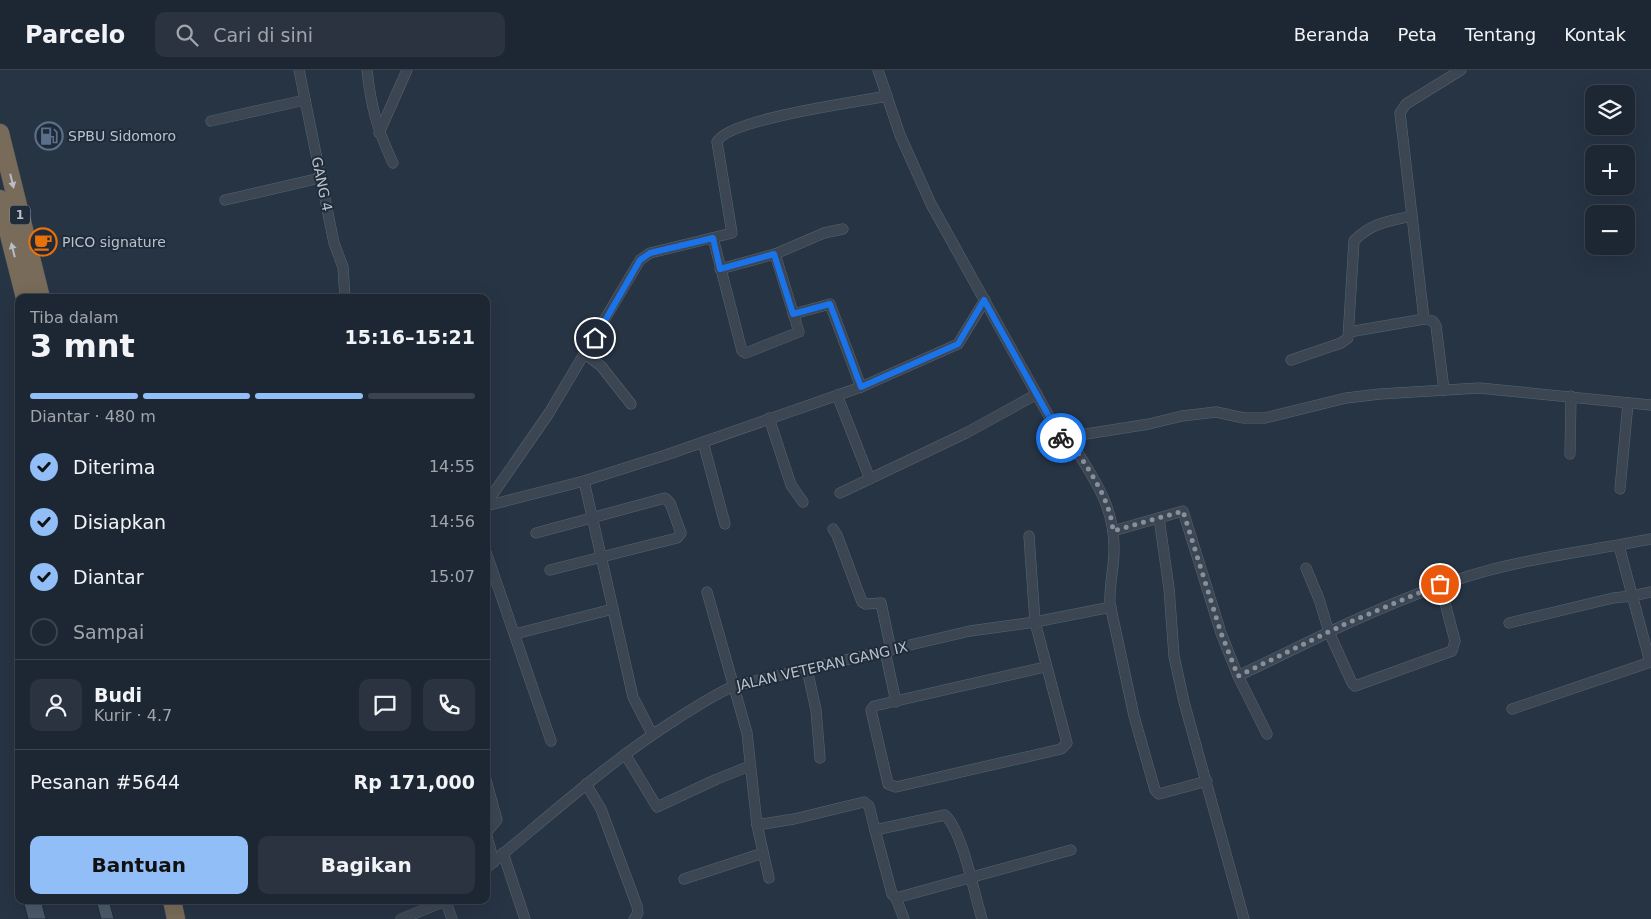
<!DOCTYPE html>
<html lang="id">
<head>
<meta charset="utf-8">
<style>
  body { margin:0; font-family:"DejaVu Sans",sans-serif; background:#2a333f; color:#f1f3f6; height:100vh; display:flex; flex-direction:column; font-size:19px; white-space:nowrap }
  * { box-sizing:border-box; margin:0 }
  p { font-size:16px; color:#a0a5ac }
  .icon { flex:none; width:28px; height:28px; fill:none; stroke:currentColor; stroke-width:2; stroke-linecap:round; stroke-linejoin:round }
  .map { position:relative; flex:1; overflow:hidden }
  .drawer { position:absolute; left:15px; top:224px; width:475px; height:610px; display:flex; flex-direction:column; background:#1d2733; border-radius:10px; box-shadow:0 5px 20px #0002,0 0 0 1px #3b444e }
  .drawer>* { flex:none }
  .tools { position:absolute; left:1585px; top:15px; display:grid; gap:10px }
  .tools a { display:grid; place-items:center; width:50px; height:50px; border-radius:10px; background:#1d2733; box-shadow:0 5px 20px #0002,0 0 0 1px #3b444e; font-size:25px }
  .pin { position:absolute; display:grid; place-items:center; width:42px; height:42px; color:#fff; margin:-21px; border:2px solid #fff; border-radius:50%; box-shadow:0 1px 5px #0007 }
  .courier { position:absolute; display:grid; place-items:center; width:50px; height:50px; margin:-25px; border:4px solid #1a73e8; border-radius:50%; background:#fff; color:#222; box-shadow:0 1px 6px #0007 }
  .headline em { font-style:normal; font-weight:700 }
  .headline div { display:flex; flex-direction:column-reverse }
  .headline { display:flex; align-items:center; justify-content:space-between; height:85px; padding:0 15px }
  h1 { font-size:32px; font-weight:700; line-height:38px }
  .bar { display:grid; grid-template-columns:repeat(4,1fr); gap:8px 5px; align-content:center; height:60px; padding:0 15px }
  .bar i { height:6px; border-radius:4px; background:#3b444e }
  .bar .active { background:#92bef8 }
  .bar p { grid-column:span 4 }
  .line { display:flex; align-items:center; gap:12px; padding:0 15px; border-top:1px solid #3b444e }
  .line div { flex:1 }
  .round { display:grid; place-items:center; flex:none; width:52px; height:52px; border-radius:10px; background:#2a333f }
  ol { padding:0 15px; list-style:none }
  li { display:flex; align-items:center; gap:15px; height:55px }
  li p { margin-inline-start:auto }
  li .icon { padding:5px; border-radius:50%; background:#92bef8; color:#111; stroke-width:4 }
  li:last-child { color:#a0a5ac }
  li i { width:28px; height:28px; border:2px solid #3b444e; border-radius:50% }
  .button { display:flex; gap:10px; margin-top:auto; padding:10px 15px }
  .button a { flex:1; height:58px; border-radius:10px; background:#92bef8; color:#111; font-size:20px; font-weight:700; line-height:58px; text-align:center }
  .button a+a { background:#2a333f; color:#f1f3f6 }
  header { display:flex; align-items:center; gap:30px; box-sizing:border-box; height:70px; padding:0 25px; background:#1d2733; border-bottom:1px solid #3b444e }
  header strong { font-size:24px }
  nav { display:flex; gap:28px; margin-inline-start:auto; font-size:18px }
  .search { width:350px; height:45px; background:#2a333f; display:flex; align-items:center; gap:12px; box-sizing:border-box; padding:0 18px; border-radius:10px; color:#a0a5ac; font-size:19px }
  .map>svg:first-child { display:block }
</style>
</head>
<body>
<header>
<strong>Parcelo</strong>
<div class="search"><svg class="icon" aria-label="search" viewBox="0 0 24 24"><circle cx="10" cy="10" r="6"/><path d="M15 15l6 6"/></svg>Cari di sini</div>
<nav><a>Beranda</a><a>Peta</a><a>Tentang</a><a>Kontak</a></nav>
</header>
<div class="map">
<svg width="1651" height="849" viewBox="0 0 1651 849">
  <rect width="100%" height="100%" fill="#273444"/>
  <g fill="#4b5a69" stroke="#222d3b">
    <path d="M23,830H41L46,849H28Z"/>
    <path d="M96,830H109L114,849H101Z"/>
  </g>
  <g fill="none" stroke-linecap="round" stroke-linejoin="round">
    <g stroke="#5a6470" stroke-width="11">
      <g id="street">
        <path d="M299,0L334,173L343,197L345,228"/>
        <path d="M367,0C371,37 377,59 393,93"/>
        <path d="M878,0L900,65L931,134L1061,368L1149,354L1182,346L1216,342L1244,348H1265L1346,328L1380,324L1479,318L1651,335"/>
        <path d="M211,51L305,30"/>
        <path d="M379,63L407,0"/>
        <path d="M225,130L320,108"/>
        <path d="M713,168L742,281L746,283L799,262L775,184"/>
        <path d="M720,199L775,184L824,163L843,159"/>
        <path d="M793,244L830,234L861,317"/>
        <path d="M1424,249L1400,43L1406,34L1461,0"/>
        <path d="M1349,262L1424,249L1433,251L1436,256L1444,320"/>
        <path d="M585,284L601,296L631,334"/>
        <path d="M1291,290L1341,273L1348,268L1354,171C1370,153 1390,151 1412,146"/>
        <path d="M837,325L870,409"/>
        <path d="M769,348L791,415L803,432"/>
        <path d="M1068,367C1091,405 1115,434 1114,480C1114,498 1109,516 1110,534L1134,646L1155,720L1159,724L1207,711"/>
        <path d="M703,372L725,454"/>
        <path d="M1570,384L1571,326"/>
        <path d="M584,411L633,627L652,664"/>
        <path d="M1620,419L1628,333"/>
        <path d="M840,423L966,363L1037,324"/>
        <path d="M486,434L549,343L640,190L650,183L732,163L717,72C727,49 858,32 887,26"/>
        <path d="M486,436L584,411L666,385L861,317L958,274L985,230"/>
        <path d="M1159,448L1169,518L1174,586L1184,632L1244,849"/>
        <path d="M833,459L837,465L862,532L866,534L881,533L891,580"/>
        <path d="M1113,461L1183,441L1221,563L1238,606L1267,664"/>
        <path d="M536,463L665,428L670,433L681,463L677,468L550,500"/>
        <path d="M1029,466L1035,552L1067,673L1061,679L896,717L888,714L871,640L874,636L1045,597"/>
        <path d="M1619,476L1650,592"/>
        <path d="M486,482L551,671"/>
        <path d="M1306,498L1319,529L1329,562C1380,538 1431,516 1486,501C1540,486 1596,480 1651,469"/>
        <path d="M707,522L747,663L757,755L794,749L864,732L869,736L875,760L945,745C963,762 974,824 982,849"/>
        <path d="M1509,553L1613,528L1632,526L1651,522"/>
        <path d="M515,564L613,539"/>
        <path d="M885,581L896,632"/>
        <path d="M807,599L816,640L820,688"/>
        <path d="M1238,606L1329,562L1352,613L1355,616L1452,581L1455,571L1440,514"/>
        <path d="M1512,639L1651,592"/>
        <path d="M625,684L657,737L717,709L750,696"/>
        <path d="M486,710L497,750L486,763"/>
        <path d="M586,714L601,739L637,836L638,843L634,849"/>
        <path d="M757,755L769,808"/>
        <path d="M875,760L892,824L896,828L1071,780"/>
        <path d="M486,763L494,792"/>
        <path d="M503,783L525,849"/>
        <path d="M486,798C548,747 607,693 675,650C694,638 713,625 734,616L970,561L1035,552L1111,537"/>
        <path d="M684,809L763,783"/>
        <path d="M896,828L904,849"/>
        <path d="M446,832L452,849"/>
        <path d="M401,849L448,830"/>
      </g>
    </g>
    <g stroke="#46515e" stroke-width="19">
      <g id="highway">
        <path d="M0,63L41,228"/>
        <path d="M0,129L25,228"/>
        <path d="M172,830L176,849"/>
      </g>
    </g>
    <use href="#street" stroke="#3c4653" stroke-width="10"/>
    <use href="#highway" stroke="#796b59" stroke-width="18"/>
  </g>
  <defs><path id="oneway-solid" d="M-6-.8H1V-3.2L6.5 0L1 3.2V.8H-6Z" transform="scale(1.25)"/></defs>
  <g fill="#b6bdc7">
    <use href="#oneway-solid" transform="translate(12 111) rotate(76)"/>
    <use href="#oneway-solid" transform="translate(13 180) rotate(-104)"/>
  </g>
  <g fill="none" stroke-linecap="round" stroke-linejoin="round">
    <path stroke="#86909d" stroke-width="5" stroke-dasharray="0 9" d="M1061,368L1068,367C1086,397 1110,426 1113,461L1183,441L1221,563L1238,606L1343,555L1440,514"/>
    <path stroke="#1a73e8" stroke-width="6" d="M595,268L640,190L650,183L713,168L720,199L774,184L793,244L830,234L861,317L958,274L984,230L1061,368"/>
  </g>
  <defs>
    <g id="fuel-ring" transform="scale(1.4375)"><circle r="9.5" fill="#202b39" stroke="#5c6f8a" stroke-width="1.5"/><path d="M-5.5-6h7V0h2V4h1.3V-2.5L3-4.5l.8-.8L6-3V5H2.5V1h-1V6h-7ZM-4.2-4.7v3.2H.2V-4.7Z" fill="#5c6f8a"/></g>
    <g id="cafe-ring" transform="scale(1.4375)"><circle r="9.5" fill="#202b39" stroke="#e8710a" stroke-width="1.5"/><path d="M-5.5-4.5H6V0H3Q3 3.5 0 3.5H-2.5Q-5.5 3.5-5.5 0ZM3-3.2v2h1.7v-2ZM-6 4.5H4V6H-6Z" fill="#e8710a"/></g>
  </defs>
  <g fill-rule="evenodd">
    <use href="#fuel-ring" x="49" y="66"/>
    <use href="#cafe-ring" x="43" y="172"/>
  </g>
  <g text-anchor="middle" stroke-width="4" stroke-linejoin="round" paint-order="stroke">
    <rect fill="#202b39" stroke="#8b94a1" stroke-width="1" x="10" y="135.5" width="20" height="19" rx="4"/>
    <g font-size="12" font-weight="bold" fill="#b9c1cd">
      <text x="20" y="149">1</text>
    </g>
    <g font-size="14" fill="#b9c1cd" stroke="#202b39" text-anchor="start">
      <text x="68" y="71">SPBU Sidomoro</text>
      <text x="62" y="177">PICO signature</text>
    </g>
    <g font-size="14" fill="#b9c1cd" stroke="#202b39">
      <text transform="translate(322 114) rotate(78)" y="5">GANG 4</text>
      <text transform="translate(822 596) rotate(-13)" y="5">JALAN VETERAN GANG IX</text>
    </g>
  </g>
</svg>
<div class="tools">
<a><svg class="icon" aria-label="layers" viewBox="0 0 24 24"><path d="M12 4l9 5-9 5-9-5zM3 14l9 5 9-5"/></svg></a>
<a>+</a>
<a>−</a>
</div>
<div class="pin" style="left:1440px;top:514px;background:#ea580c"><svg class="icon" aria-label="bag" viewBox="0 0 24 24"><path d="M5 8h14l-1 12H6zM9 8a3 3 0 0 1 6 0"/></svg></div>
<div class="pin" style="left:595px;top:268px;background:#1f2937"><svg class="icon" aria-label="home" viewBox="0 0 24 24"><path d="M3 11l9-7 9 7M6 9v11h12V9"/></svg></div>
<div class="courier" style="left:1061px;top:368px"><svg class="icon" aria-label="bike" viewBox="0 0 24 24"><circle cx="6" cy="16" r="4"/><circle cx="18" cy="16" r="4"/><path d="M6 16l4-8h5l3 8M10 8l3 8H6M13 5h3"/></svg></div>
<section class="drawer">
<div class="headline"><div><h1>3 mnt</h1><p>Tiba dalam</p></div><em>15:16–15:21</em></div>
<div class="bar"><i class="active"></i><i class="active"></i><i class="active"></i><i></i><p>Diantar · 480 m</p></div>
<ol>
<li><svg class="icon" aria-label="check" viewBox="0 0 24 24"><path d="M5 12l5 5 9-10"/></svg>Diterima<p>14:55</p></li>
<li><svg class="icon" aria-label="check" viewBox="0 0 24 24"><path d="M5 12l5 5 9-10"/></svg>Disiapkan<p>14:56</p></li>
<li><svg class="icon" aria-label="check" viewBox="0 0 24 24"><path d="M5 12l5 5 9-10"/></svg>Diantar<p>15:07</p></li>
<li><i></i>Sampai</li>
</ol>
<div class="line" style="height:90px"><a class="round"><svg class="icon" aria-label="person" viewBox="0 0 24 24"><circle cx="12" cy="8" r="4"/><path d="M4 21q1-7 8-7t8 7"/></svg></a><div><b>Budi</b><p>Kurir · 4.7</p></div><a class="round"><svg class="icon" aria-label="chat" viewBox="0 0 24 24"><path d="M4 5h16v11H9l-5 4z"/></svg></a><a class="round"><svg class="icon" aria-label="phone" viewBox="0 0 24 24"><path d="M5 4h4l2 5-3 2q2 4 5 5l2-3 5 2v4C11 20 4 13 5 4z"/></svg></a></div>
<div class="line" style="height:65px"><div>Pesanan #5644</div><b>Rp 171,000</b></div>
<div class="button"><a>Bantuan</a><a>Bagikan</a></div>
</section>
</div>
</body>
</html>
